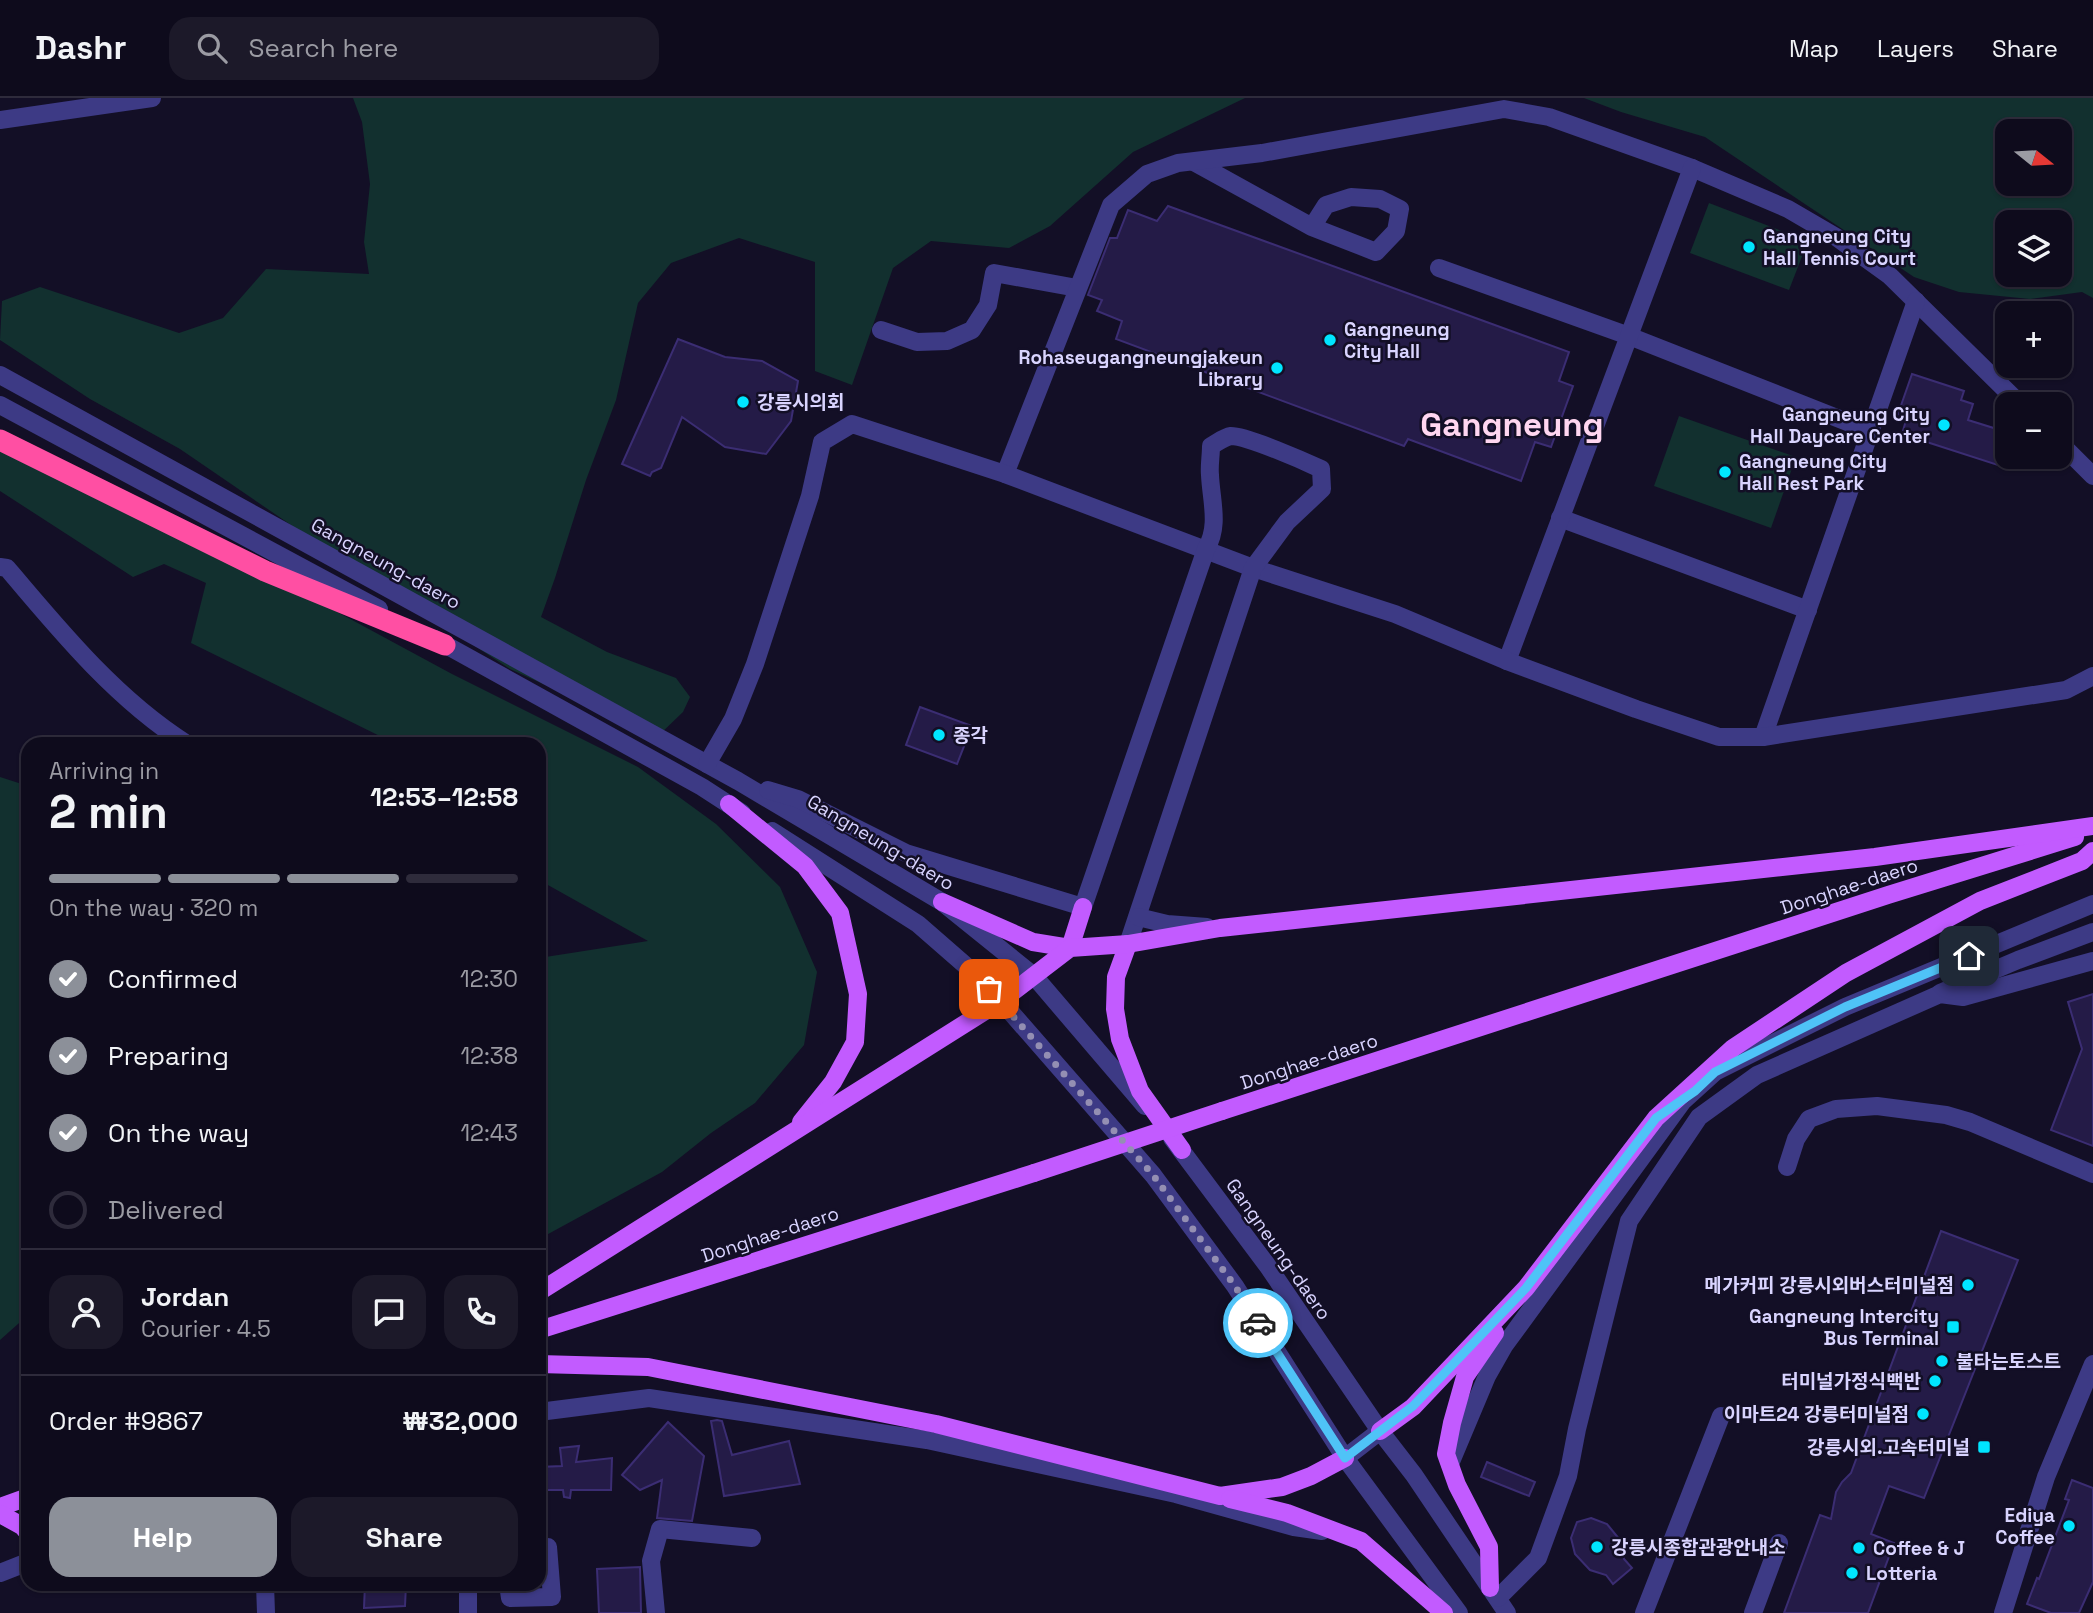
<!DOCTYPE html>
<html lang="en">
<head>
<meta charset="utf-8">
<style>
  body { margin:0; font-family:"Space Grotesk","Noto Sans KR",sans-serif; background:#1c1929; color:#f1f3f6; height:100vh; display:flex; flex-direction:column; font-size:26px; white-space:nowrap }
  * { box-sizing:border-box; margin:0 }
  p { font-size:23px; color:#9b9ba3 }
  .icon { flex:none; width:38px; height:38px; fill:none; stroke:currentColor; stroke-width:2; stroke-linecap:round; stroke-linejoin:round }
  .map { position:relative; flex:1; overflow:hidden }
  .sheet { position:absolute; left:21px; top:639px; width:525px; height:854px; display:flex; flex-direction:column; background:#0e0b1c; border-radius:21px; box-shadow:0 2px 5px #0004,0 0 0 2px #2e2b3b }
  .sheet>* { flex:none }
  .needle { width:46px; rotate:108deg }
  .buttons { position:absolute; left:1995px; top:21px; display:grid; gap:14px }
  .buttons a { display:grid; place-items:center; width:77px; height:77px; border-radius:14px; background:#0e0b1c; box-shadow:0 2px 5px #0004,0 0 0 2px #2e2b3b; font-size:35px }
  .pin { position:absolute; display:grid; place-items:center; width:60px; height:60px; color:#fff; margin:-30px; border-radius:14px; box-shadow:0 4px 10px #0006 }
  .courier { position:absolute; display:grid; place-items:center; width:70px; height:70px; margin:-35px; border:5px solid #4fc3f7; border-radius:50%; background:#fff; color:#222; box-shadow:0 2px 9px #0007 }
  .overview em { font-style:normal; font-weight:700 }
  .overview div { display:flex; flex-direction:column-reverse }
  .overview { display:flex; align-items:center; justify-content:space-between; height:119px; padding:0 28px }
  h1 { font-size:46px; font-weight:700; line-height:52px }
  .bar { display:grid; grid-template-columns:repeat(4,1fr); gap:10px 7px; align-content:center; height:84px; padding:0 28px }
  .bar i { height:9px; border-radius:5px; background:#2e2b3b }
  .bar .current { background:#8c9099 }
  .bar p { grid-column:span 4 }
  .line { display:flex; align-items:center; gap:18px; padding:0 28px; border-top:2px solid #2e2b3b }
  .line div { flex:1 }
  .round { display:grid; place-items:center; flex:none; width:74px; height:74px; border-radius:21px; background:#1c1929 }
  ol { padding:0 28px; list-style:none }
  li { display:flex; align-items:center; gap:21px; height:77px }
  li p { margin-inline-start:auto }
  li .icon { padding:7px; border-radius:50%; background:#8c9099; color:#fff; stroke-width:4 }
  li:last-child { color:#9b9ba3 }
  li i { width:38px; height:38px; border:4px solid #2e2b3b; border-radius:50% }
  .primary-button { display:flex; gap:14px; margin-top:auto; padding:14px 28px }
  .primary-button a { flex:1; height:80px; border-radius:21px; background:#8c9099; color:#fff; font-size:28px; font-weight:700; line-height:80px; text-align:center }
  .primary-button a+a { background:#1c1929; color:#f1f3f6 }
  header { display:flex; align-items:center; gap:42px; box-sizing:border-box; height:98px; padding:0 35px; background:#0e0b1c; border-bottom:2px solid #2e2b3b }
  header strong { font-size:33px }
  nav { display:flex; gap:38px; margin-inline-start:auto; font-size:24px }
  .search { width:490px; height:63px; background:#1c1929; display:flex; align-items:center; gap:18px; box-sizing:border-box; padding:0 24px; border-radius:21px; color:#9b9ba3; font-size:26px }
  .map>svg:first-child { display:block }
</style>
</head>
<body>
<header>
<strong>Dashr</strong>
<div class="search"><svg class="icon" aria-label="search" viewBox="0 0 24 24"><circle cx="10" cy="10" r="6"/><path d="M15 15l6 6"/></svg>Search here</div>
<nav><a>Map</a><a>Layers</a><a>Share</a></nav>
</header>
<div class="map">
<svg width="2093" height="1515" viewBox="0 0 2093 1515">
  <rect width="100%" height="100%" fill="#130f26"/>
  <g fill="#12302f" fill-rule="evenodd">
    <path d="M353,0H1245L1133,54L1050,128L1009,150L931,143L893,170L852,287L815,273V164L739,140L671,165L638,205L616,302L586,382L555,480L541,519L607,554L676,580L690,599L683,614L658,638L510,571L310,440L180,351L90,301L0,242L2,203L40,189L179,235L223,220L266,171L369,176L364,144L370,86L362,24Z"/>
    <path d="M1584,0H2093V200L2082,194L2030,201L1959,194L1914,179L1705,39L1621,14ZM2007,33H2060V86H2007ZM2007,124H2060V177H2007Z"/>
    <path d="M1709,105L1808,143L1789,192L1690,155Z"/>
    <path d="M1679,318L1796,359L1771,430L1654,388Z"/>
    <path d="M0,353L171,424L452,576L638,669L716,726L780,789L817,874L804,947L755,1005L711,1035L662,1074L539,1141V860L648,843L539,782V646H396L191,545L206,485L164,466L133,479L0,393Z"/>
    <path d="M0,679L28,688V1217L0,1242Z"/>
  </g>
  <g fill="#241b47" stroke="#3b2d73" stroke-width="2">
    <path d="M1168,108L1569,254L1559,283L1573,288L1551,349L1535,344L1521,383L1408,341L1404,348L1116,241L1122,223L1097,213L1102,202L1088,197L1110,140H1117L1128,112L1157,123Z"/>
    <path d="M678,241L725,259L762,263L798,283L791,323L766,356L725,349L682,319L661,370L652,374L650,378L622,366Z"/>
    <path d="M1912,276L1964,293L1961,302L1973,306L1968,322L2000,332L1997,340L2007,344V370L1902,336L1907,319L1898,316Z"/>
    <path d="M920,609L972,628L957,666L906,647Z"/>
    <path d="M2093,896V1048L2051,1032L2082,951L2068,904Z"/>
    <path d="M1941,1133L2018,1162L1924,1400L1889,1388L1871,1436L1894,1445L1868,1515H1784L1820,1417L1831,1421L1836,1394L1842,1384L1851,1375Z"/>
    <path d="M717,1322L722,1323L732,1357L789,1343L800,1386L724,1398L711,1323Z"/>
    <path d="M668,1324L704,1358L692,1423L657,1420L662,1382L640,1392L622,1377Z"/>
    <path d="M579,1348L576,1364L612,1360L611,1392H571L570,1400L564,1399L563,1392H539V1369L562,1368L560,1350Z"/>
    <path d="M1487,1364L1535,1384L1529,1398L1481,1379Z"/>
    <path d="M2072,1382L2093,1390V1484L2079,1515H2051L2027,1506L2037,1480L2039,1481L2069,1402L2065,1401Z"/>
    <path d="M1591,1420L1607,1426L1620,1442L1624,1461L1632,1470L1613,1486L1606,1477L1590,1472L1575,1456L1571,1440L1577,1424Z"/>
    <path d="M640,1469L641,1515H599L597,1471Z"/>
    <path d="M365,1486H406L405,1508L364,1510Z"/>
  </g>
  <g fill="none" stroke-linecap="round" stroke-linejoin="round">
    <g stroke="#3d3a85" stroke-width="18">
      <path d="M0,22L152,0"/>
      <path d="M1194,64L1312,129L1376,154L1396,133L1400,111L1380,101L1351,99L1326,107L1312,129"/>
      <path d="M1439,170L1629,238L1870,333"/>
      <path d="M881,232L917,244L947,243L972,232L988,207L994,175L1077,190"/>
      <path d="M0,277L738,683L942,804L1034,878L1145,1008"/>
      <path d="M0,307L379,511"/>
      <path d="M2060,345L2093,378"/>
      <path d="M1005,376L1111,107L1147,76L1178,65L1262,55L1504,11L1549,19L1692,70L1788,111L1836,139L1890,178L2020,306"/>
      <path d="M1560,420L1808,512"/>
      <path d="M0,469L7,470C60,533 117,602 187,646"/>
      <path d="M435,541L702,689L742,715"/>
      <path d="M1507,563L1692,70"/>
      <path d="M1763,639L1916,203"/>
      <path d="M707,666L733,621L755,566L810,398L822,344L852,326L1005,376L1253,470L1395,516L1507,563L1636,611L1719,639H1763L2066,592L2093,578"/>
      <path d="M768,692L798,701L906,755L1083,809L1206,451C1220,428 1211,402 1210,377C1209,368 1211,358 1211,348C1217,345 1224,339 1231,338C1247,338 1304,363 1321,371L1322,391L1287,424L1253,470L1128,846"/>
      <path d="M772,733L918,826L965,867L1001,903L1153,1077L1235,1188L1345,1360L1459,1515"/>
      <path d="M1138,819L1167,826L1207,829"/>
      <path d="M1940,895L2018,862L2093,834"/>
      <path d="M1172,1040L1267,1167L1380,1333L1414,1377L1507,1515"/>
      <path d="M1787,1069L1796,1041L1809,1021L1836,1011L1877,1008L1946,1017L1970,1024L2093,1076"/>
      <path d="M539,1314L649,1300L927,1342L1176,1396L1294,1429L1322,1433"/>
      <path d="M1345,1360L1380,1333"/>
      <path d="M1450,1366L1487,1278L1504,1248L1683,1003L1715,974L1845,909L2093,806"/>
      <path d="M0,1475L28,1464"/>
      <path d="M265,1486L266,1515"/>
      <path d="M468,1486V1515"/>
      <path d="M508,1486L510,1500L552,1499L548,1449L539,1450"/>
      <path d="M1498,1500L1538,1460L1568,1378L1577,1331L1629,1123L1699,1019L1757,977L1940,896L1963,899L2093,863"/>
      <path d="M656,1515L651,1463L660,1431L752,1440"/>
      <path d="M1644,1515L1721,1318"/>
      <path d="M1753,1515L1779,1445"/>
      <path d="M2003,1515L2046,1379L2093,1266"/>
    </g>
    <g stroke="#c25bff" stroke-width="18">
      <path d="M729,706L805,768L840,815L858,896L855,944L833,984L801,1024"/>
      <path d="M942,804L1033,844L1070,850L1083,809"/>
      <path d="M1128,846L1116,879L1115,911L1120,941L1140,993L1182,1052"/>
      <path d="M1222,1013L1888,797L2075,739"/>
      <path d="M539,1194L1001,903L1070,850L1128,846L1220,830L1875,759L2093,728"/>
      <path d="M539,1232L1034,1075"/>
      <path d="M539,1266L648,1269L936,1326L1220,1398L1282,1389L1311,1378L1345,1360"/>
      <path d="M1380,1333L1413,1309L1526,1190L1656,1020L1733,950L1846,875L1980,803L2082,763L2093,753"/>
      <path d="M1230,1401L1287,1415L1361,1443L1444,1515"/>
      <path d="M0,1409L28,1399"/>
      <path d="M0,1416L22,1428L28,1435"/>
      <path d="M1490,1490L1489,1449L1457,1387L1446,1356L1452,1325L1465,1279L1495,1235"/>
    </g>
    <path stroke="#ff4fa3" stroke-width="21" d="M0,342L265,473L445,547"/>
    <path stroke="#c25bff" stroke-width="18" d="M1034,1075L1222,1013"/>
  </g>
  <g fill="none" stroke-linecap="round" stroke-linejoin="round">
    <path stroke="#948fb3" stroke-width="7" stroke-dasharray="0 12.6" d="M989,891L1153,1077L1235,1188L1258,1225"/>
    <path stroke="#4fc3f7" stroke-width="9" d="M1258,1225L1345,1360L1413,1308L1526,1190L1656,1020L1695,993L1715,974L1845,909L1969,858"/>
  </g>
  <g fill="#00e5ff" stroke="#130f26" stroke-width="2.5">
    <circle cx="1749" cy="149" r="7"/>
    <circle cx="1330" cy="242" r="7"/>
    <circle cx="1277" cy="270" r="7"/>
    <circle cx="743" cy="304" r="7"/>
    <circle cx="1944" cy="327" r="7"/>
    <circle cx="1725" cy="374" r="7"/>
    <circle cx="939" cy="637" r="7"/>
    <circle cx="1968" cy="1187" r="7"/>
    <rect x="1946" y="1222" width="14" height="14" rx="3.5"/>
    <circle cx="1942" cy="1263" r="7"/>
    <circle cx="1935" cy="1283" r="7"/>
    <circle cx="1923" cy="1316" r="7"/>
    <rect x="1977" y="1342" width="14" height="14" rx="3.5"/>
    <circle cx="2069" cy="1428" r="7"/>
    <circle cx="1597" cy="1449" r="7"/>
    <circle cx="1859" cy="1450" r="7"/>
    <circle cx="1852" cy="1475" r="7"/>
  </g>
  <g text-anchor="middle" stroke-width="5" stroke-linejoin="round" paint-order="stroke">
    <g font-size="19" font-weight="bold" fill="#d9d4ff" stroke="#130f26" text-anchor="start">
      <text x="1763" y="145">Gangneung City<tspan x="1763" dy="22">Hall Tennis Court</tspan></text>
      <text x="1344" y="238">Gangneung<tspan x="1344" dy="22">City Hall</tspan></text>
      <text x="1263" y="266" text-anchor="end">Rohaseugangneungjakeun<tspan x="1263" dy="22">Library</tspan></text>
      <text x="757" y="311">강릉시의회</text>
      <text x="1930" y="323" text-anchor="end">Gangneung City<tspan x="1930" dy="22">Hall Daycare Center</tspan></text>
      <text x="1739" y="370">Gangneung City<tspan x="1739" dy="22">Hall Rest Park</tspan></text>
      <text x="953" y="644">종각</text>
      <text x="1954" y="1194" text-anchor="end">메가커피 강릉시외버스터미널점</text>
      <text x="1939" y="1225" text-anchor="end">Gangneung Intercity<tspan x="1939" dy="22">Bus Terminal</tspan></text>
      <text x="1956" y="1270">불타는토스트</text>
      <text x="1921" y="1290" text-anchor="end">터미널가정식백반</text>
      <text x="1909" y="1323" text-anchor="end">이마트24 강릉터미널점</text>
      <text x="1970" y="1356" text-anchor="end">강릉시외.고속터미널</text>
      <text x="2055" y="1424" text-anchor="end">Ediya<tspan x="2055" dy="22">Coffee</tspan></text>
      <text x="1611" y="1456">강릉시종합관광안내소</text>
      <text x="1873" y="1457">Coffee &amp; J</text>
      <text x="1866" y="1482">Lotteria</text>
    </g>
    <g font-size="19" fill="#d9d4ff" stroke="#130f26">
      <text transform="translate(386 465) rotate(29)" y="7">Gangneung-daero</text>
      <text transform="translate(881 744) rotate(31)" y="7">Gangneung-daero</text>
      <text transform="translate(1849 788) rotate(-18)" y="7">Donghae-daero</text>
      <text transform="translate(1309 963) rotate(-18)" y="7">Donghae-daero</text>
      <text transform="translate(770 1136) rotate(-18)" y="7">Donghae-daero</text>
      <text transform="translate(1279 1151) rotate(55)" y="7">Gangneung-daero</text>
    </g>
    <g font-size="33" font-weight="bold" fill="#ffd6f0" stroke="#130f26">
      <text x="1512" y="338">Gangneung</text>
    </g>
  </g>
</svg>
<div class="buttons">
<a><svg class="needle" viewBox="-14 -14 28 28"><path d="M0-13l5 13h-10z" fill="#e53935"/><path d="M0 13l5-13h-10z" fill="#9b9ba3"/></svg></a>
<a><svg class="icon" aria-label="layers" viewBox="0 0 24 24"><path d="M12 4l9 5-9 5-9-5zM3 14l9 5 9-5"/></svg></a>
<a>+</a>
<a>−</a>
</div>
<div class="pin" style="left:989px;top:891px;background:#ea580c"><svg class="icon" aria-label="bag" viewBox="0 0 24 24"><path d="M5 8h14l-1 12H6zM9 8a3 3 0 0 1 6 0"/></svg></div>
<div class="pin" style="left:1969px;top:858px;background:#1f2937"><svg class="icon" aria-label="home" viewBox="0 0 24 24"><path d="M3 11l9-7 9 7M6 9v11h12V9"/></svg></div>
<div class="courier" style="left:1258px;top:1225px"><svg class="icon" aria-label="car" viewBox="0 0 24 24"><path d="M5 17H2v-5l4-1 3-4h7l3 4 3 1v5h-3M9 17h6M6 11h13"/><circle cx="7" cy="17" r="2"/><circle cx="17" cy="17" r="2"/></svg></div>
<section class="sheet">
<div class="overview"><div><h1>2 min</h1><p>Arriving in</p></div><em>12:53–12:58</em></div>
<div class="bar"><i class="current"></i><i class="current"></i><i class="current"></i><i></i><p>On the way · 320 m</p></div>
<ol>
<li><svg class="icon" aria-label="check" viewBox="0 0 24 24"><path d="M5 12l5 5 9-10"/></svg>Confirmed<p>12:30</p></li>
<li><svg class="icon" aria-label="check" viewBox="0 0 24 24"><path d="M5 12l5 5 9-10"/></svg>Preparing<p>12:38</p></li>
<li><svg class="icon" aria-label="check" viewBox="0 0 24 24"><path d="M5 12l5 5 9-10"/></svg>On the way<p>12:43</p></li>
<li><i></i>Delivered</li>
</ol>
<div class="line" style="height:126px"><a class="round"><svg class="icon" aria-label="person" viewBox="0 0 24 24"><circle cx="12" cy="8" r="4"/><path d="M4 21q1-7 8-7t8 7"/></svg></a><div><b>Jordan</b><p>Courier · 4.5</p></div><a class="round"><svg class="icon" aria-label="chat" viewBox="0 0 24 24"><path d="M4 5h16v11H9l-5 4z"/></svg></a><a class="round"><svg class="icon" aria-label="phone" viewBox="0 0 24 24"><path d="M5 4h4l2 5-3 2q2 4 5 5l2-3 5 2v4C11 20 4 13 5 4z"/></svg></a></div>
<div class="line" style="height:91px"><div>Order #9867</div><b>₩32,000</b></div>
<div class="primary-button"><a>Help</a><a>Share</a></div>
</section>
</div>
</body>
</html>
